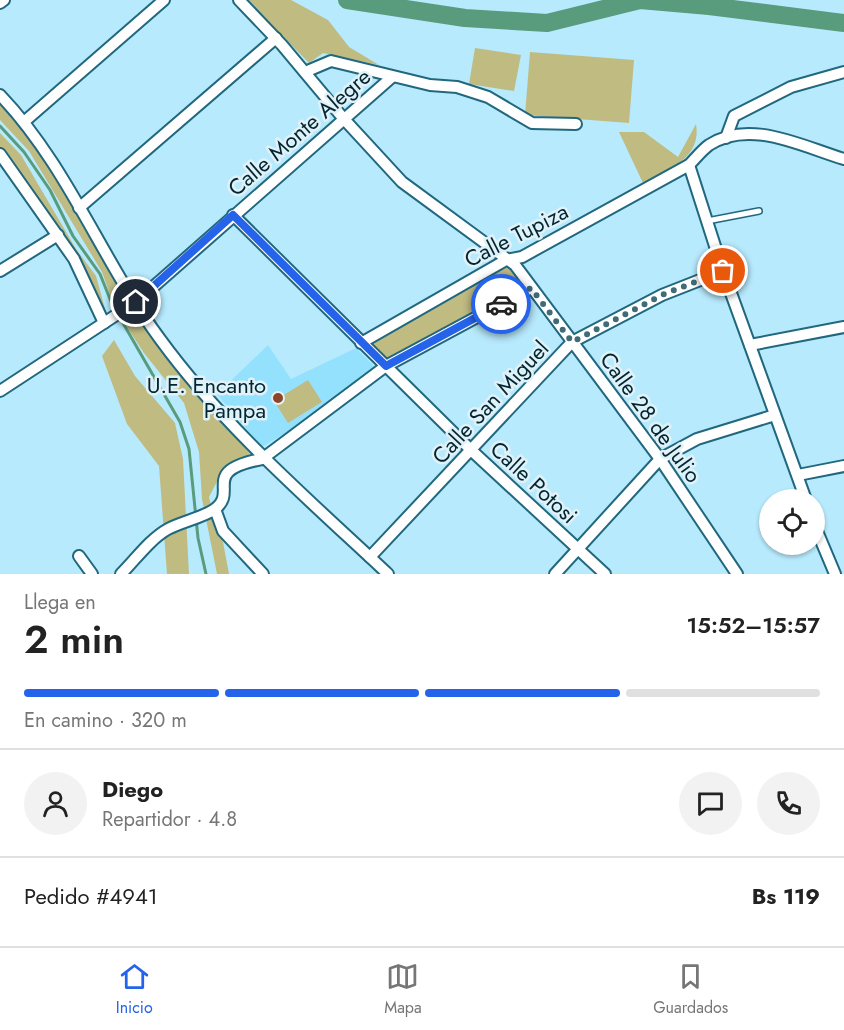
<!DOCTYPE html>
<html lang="es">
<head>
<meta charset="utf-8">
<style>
  body { margin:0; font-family:Jost,sans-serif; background:#f2f2f2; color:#222; height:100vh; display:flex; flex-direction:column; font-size:22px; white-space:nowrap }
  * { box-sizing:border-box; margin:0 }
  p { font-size:20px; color:#767676 }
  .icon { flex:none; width:33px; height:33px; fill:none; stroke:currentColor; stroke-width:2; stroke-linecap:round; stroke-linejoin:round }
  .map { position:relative; height:574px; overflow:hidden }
  .panel { display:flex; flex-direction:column; background:#fff; flex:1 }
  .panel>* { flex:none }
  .tools { position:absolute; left:759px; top:489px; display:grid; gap:12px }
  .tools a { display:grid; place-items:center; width:66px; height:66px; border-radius:50%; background:#fff; box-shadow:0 2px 4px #0004; font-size:30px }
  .pin { position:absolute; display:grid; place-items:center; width:51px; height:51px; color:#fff; margin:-26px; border:3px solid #fff; border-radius:50%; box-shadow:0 2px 6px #0007 }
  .courier { position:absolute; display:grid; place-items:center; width:60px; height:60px; margin:-30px; border:4px solid #2563eb; border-radius:50%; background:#fff; color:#222; box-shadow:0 2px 8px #0007 }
  .overview em { font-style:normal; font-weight:600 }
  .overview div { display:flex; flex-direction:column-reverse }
  .overview { display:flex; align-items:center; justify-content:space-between; height:102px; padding:0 24px }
  h1 { font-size:39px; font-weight:600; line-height:45px }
  .bar { display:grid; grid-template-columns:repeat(4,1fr); gap:9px 6px; align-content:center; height:72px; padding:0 24px }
  .bar i { height:8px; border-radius:4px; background:#e0e0e0 }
  .bar .active { background:#2563eb }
  .bar p { grid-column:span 4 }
  .line { display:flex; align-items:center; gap:15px; padding:0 24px; border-top:2px solid #e0e0e0 }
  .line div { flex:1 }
  .round { display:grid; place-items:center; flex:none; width:63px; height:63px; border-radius:32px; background:#f2f2f2 }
  .menu { display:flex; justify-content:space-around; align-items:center; height:84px; border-top:2px solid #e0e0e0; background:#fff; font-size:16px; color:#767676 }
  .menu a { display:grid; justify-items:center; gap:3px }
  .menu .active { color:#2563eb }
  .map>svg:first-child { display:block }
</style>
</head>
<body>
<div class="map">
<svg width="844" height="574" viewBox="0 0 844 574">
  <rect width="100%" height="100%" fill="#b7eafd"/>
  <path fill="#94e1fe" d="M268,345L291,379L356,348L376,368L292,429L262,447L217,394Z"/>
  <g fill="#c0bb81">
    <path d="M247,0H291L328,20L349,47L379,65L323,53L309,63Z"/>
    <path d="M475,48L521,55L514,91L469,84Z"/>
    <path d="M530,52L634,60L629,123L525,115Z"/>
    <path d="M0,102L33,142L130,300L116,311L102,272L29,151L0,120Z"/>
    <path d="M696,124C702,158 668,170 643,183L619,132H644L678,157Z"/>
    <path d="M0,133L21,155L76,249L96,276L107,316L69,245L0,148Z"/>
    <path d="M503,267L511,269L522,285L389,361L373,344Z"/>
    <path d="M137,317L175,370L250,454L225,466L209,497L216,527L223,542L229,574H217L202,499L199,452L184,403L144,353L125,324Z"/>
    <path d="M114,340L135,376L175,423L183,459L189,574H167L159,466L127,424L102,356Z"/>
    <path d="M308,380L322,402L288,423L274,401Z"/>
  </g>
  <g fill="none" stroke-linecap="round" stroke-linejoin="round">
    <path stroke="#599b7d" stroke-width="3" d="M0,126L24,152L50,190L73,236L100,274L112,304L180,422L189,449L198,538L206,574"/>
    <path stroke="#599b7d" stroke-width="18" d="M347,0L465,18L547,23L640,0L709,6L844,23"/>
    <g stroke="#21687f" stroke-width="8">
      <path id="service" d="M707,221L759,211"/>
    </g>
    <g stroke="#21687f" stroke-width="14">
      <g id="minor">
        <path d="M239,0L282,45L343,118L402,182L515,265L660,459L737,574"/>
        <path d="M0,3L4,0"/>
        <path d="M305,72L331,61L430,85L457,87L488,97L532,123L576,124"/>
        <path d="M0,95C68,166 102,261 160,339C225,428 308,499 388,574"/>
        <path d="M25,121L164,0"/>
        <path d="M726,138L734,116L791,87L844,72"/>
        <path d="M0,154L74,259L104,323"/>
        <path d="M689,165L723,271L806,500"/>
        <path d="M79,208L276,38"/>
        <path d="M233,215L471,450L605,574"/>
        <path d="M0,271L58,235"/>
        <path d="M361,343L506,260L522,257L689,165C695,159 702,150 709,145C750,118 803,147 844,159"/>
        <path d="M750,345L844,327"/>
        <path d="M0,391L136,302L392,77"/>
        <path d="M798,475L844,466"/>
        <path d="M215,509L223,531L263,574"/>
        <path d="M814,524L835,574"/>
        <path d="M79,556L92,574"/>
        <path d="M370,557L572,342L662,295L723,271"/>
        <path d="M121,574C136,559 150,539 168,529C181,522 204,517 215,509C239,491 199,471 262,459L386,366L531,288"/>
        <path d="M555,574L660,459L697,439L775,415"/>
      </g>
    </g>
    <use href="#service" stroke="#fff" stroke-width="5"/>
    <use href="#minor" stroke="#fff" stroke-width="10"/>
  </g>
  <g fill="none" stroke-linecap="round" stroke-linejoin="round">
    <path stroke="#406b79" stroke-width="6" stroke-dasharray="0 10.8" d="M501,304L531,288L572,342L662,295L723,271"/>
    <path stroke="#2563eb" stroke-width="8" d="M136,302L233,215L386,366L501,304"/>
  </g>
  <circle fill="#8d4525" stroke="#e1f1f8" stroke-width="2" cx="278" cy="398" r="6"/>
  <g text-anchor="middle" stroke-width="5" stroke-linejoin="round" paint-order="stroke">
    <g font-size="22" fill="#002632" stroke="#e1f1f8">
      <text transform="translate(299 132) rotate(-41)" y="8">Calle Monte Alegre</text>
      <text transform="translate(516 235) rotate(-27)" y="8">Calle Tupiza</text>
      <text transform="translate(490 402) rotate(-47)" y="8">Calle San Miguel</text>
      <text transform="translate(651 417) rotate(54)" y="8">Calle 28 de Julio</text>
      <text transform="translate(534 482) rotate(43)" y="8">Calle Potosi</text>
    </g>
    <g font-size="22" fill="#002632" stroke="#e1f1f8" text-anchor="end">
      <text x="266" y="393">U.E. Encanto<tspan x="266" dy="25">Pampa</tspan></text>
    </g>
  </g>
</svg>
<div class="tools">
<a><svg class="icon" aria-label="locate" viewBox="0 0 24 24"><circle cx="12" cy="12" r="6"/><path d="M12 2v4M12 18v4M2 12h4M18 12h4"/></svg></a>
</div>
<div class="pin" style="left:723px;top:271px;background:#ea580c"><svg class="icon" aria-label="bag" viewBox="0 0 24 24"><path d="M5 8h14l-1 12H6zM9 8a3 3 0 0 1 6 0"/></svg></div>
<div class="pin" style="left:136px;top:302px;background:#1f2937"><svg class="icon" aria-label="home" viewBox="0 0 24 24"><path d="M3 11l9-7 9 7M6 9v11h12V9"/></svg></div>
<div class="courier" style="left:501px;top:304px"><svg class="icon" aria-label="car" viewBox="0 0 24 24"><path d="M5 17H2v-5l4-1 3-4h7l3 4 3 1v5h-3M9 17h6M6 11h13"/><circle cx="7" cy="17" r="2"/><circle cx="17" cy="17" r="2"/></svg></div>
</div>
<section class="panel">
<div class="overview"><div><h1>2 min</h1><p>Llega en</p></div><em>15:52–15:57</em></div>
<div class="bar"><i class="active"></i><i class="active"></i><i class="active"></i><i></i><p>En camino · 320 m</p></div>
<div class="line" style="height:108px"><a class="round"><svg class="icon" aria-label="person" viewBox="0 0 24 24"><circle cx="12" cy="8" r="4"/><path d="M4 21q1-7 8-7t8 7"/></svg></a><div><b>Diego</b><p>Repartidor · 4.8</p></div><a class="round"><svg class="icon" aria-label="chat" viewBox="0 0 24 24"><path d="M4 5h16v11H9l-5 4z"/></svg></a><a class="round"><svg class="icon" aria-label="phone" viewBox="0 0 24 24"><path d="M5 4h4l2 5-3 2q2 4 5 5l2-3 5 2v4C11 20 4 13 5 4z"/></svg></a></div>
<div class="line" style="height:78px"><div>Pedido #4941</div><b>Bs 119</b></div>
</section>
<nav class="menu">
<a class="active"><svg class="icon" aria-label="home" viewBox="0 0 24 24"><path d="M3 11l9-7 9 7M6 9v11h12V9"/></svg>Inicio</a>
<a><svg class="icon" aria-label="map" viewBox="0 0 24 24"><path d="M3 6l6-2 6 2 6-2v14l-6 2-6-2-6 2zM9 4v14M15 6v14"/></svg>Mapa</a>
<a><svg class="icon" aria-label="saved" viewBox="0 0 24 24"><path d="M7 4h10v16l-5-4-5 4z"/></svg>Guardados</a>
</nav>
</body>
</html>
